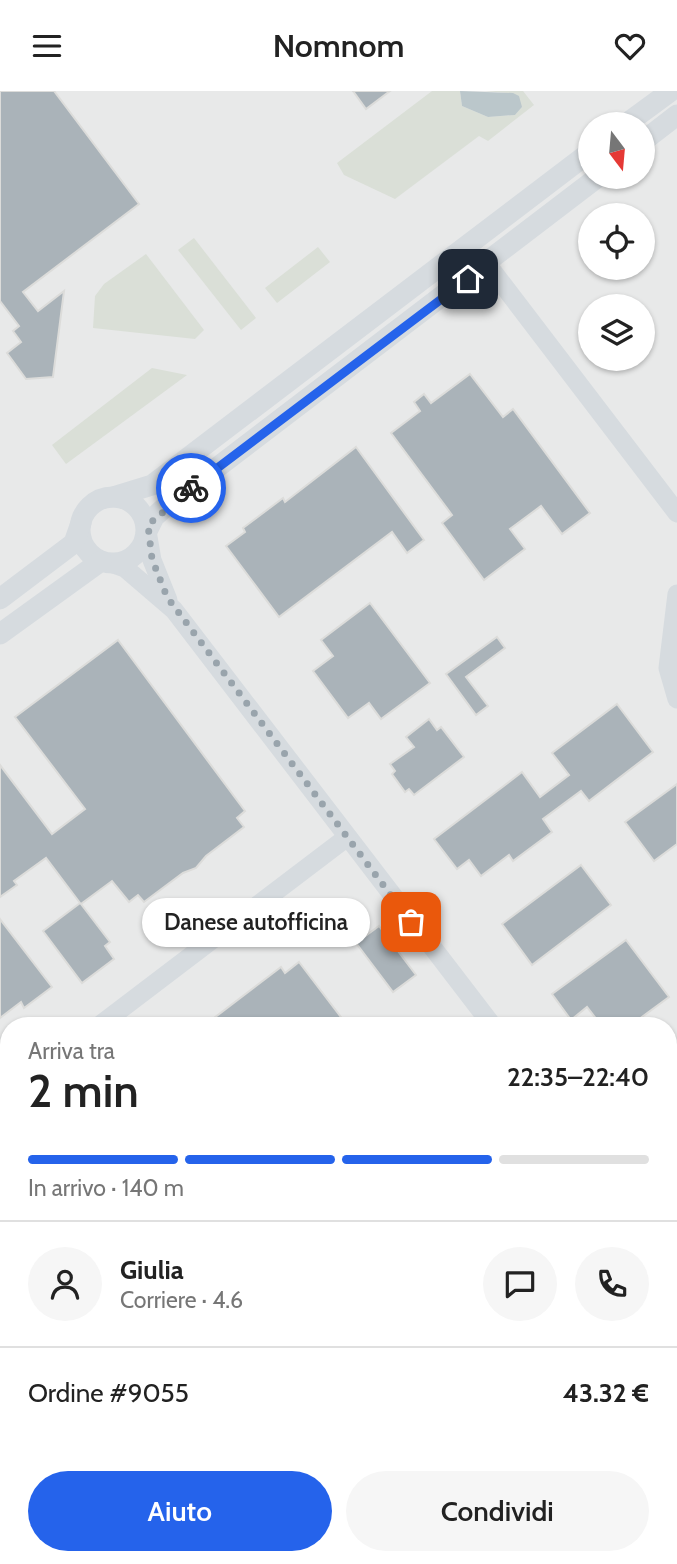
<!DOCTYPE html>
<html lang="it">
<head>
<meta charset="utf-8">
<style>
  body { margin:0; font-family:Cabin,sans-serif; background:#f6f6f6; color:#222; height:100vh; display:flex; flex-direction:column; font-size:26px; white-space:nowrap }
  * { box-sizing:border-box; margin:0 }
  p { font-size:23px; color:#767676 }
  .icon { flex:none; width:38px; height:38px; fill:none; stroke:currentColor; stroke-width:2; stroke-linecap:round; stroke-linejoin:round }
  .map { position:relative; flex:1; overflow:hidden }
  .sheet { position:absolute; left:0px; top:926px; width:677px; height:548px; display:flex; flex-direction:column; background:#fff; border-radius:28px 28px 0 0; box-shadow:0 2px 5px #0004 }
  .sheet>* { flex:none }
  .needle { width:46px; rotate:164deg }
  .buttons { position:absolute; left:578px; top:21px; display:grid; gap:14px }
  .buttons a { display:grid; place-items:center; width:77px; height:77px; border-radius:50%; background:#fff; box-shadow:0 2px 5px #0004; font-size:35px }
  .pin { position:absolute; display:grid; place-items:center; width:60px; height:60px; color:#fff; margin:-30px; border-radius:14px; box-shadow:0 4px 10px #0006 }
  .courier { position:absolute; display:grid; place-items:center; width:70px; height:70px; margin:-35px; border:5px solid #2563eb; border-radius:50%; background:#fff; color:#222; box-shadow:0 2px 9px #0007 }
  .bubble { position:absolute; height:49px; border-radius:24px; background:#fff; box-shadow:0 2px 5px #0004; font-size:23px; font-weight:600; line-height:49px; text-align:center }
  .overview em { font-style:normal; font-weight:600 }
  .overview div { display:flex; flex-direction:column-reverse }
  .overview { display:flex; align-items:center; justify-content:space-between; height:119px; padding:0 28px }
  h1 { font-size:46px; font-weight:600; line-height:52px }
  .bar { display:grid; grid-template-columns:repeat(4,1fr); gap:10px 7px; align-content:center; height:84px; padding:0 28px }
  .bar i { height:9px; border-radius:5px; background:#e0e0e0 }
  .bar .active { background:#2563eb }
  .bar p { grid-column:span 4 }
  .line { display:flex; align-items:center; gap:18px; padding:0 28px; border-top:2px solid #e0e0e0 }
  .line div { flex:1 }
  .round { display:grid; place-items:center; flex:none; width:74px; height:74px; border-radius:37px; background:#f6f6f6 }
  .action { display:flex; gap:14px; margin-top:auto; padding:14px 28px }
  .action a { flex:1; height:80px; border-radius:42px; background:#2563eb; color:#fff; font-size:28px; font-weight:600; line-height:80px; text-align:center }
  .action a+a { background:#f6f6f6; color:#222 }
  header { display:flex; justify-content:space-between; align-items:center; height:91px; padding:0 28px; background:#fff; font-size:32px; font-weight:600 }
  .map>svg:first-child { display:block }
</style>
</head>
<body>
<header><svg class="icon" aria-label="menu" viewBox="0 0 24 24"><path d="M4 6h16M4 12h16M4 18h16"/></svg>Nomnom<svg class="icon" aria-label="heart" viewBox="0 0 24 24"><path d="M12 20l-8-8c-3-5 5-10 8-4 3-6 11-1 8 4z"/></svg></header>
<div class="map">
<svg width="677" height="1473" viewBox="0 0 677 1473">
  <rect width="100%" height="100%" fill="#fafaf8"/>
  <path fill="#e8e9e9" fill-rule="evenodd" d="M0,0H677V1186L669,1192L668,934H9V1465H434L441,1473H0ZM590,33H642V86H590ZM590,124H642V177H590ZM590,215H642V268H590Z"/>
  <g fill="#dadfd7">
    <path d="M432,0H460L462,15L488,26L515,24L522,16L507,2L485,0H523L534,14L488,50L479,45L395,108L344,84L337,72Z"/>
    <path d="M194,147L256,227L241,239L178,159Z"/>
    <path d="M318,156L330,171L277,212L265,197Z"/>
    <path d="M146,163L204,239L195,248L93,237L95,205L104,193Z"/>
    <path d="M152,277L187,284L66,373L52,354Z"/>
  </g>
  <path fill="#bbc7cb" d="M460,0L513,2L519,5L522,16L515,24L488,26L462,15Z"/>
  <g fill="#aab3b9" stroke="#dcdcda" stroke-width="2">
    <path d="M0,0H54L139,113L23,201L38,220L64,200L53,286L26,288L7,262L21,251L13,240L19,235L0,210Z"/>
    <path d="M353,0H390L366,18Z"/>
    <path d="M470,283L503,326L513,318L590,422L562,443L541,415L510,438L525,458L484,489L442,432L452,424L391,342L420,320L414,311L424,303L431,312Z"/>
    <path d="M356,356L424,449L407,462L392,441L279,526L226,455L245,441L243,437L283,407L285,411Z"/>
    <path d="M370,512L430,592L381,628L369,612L348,627L313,580L333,565L321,549Z"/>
    <path d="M497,546L505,557L466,586L488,615L476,624L446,583Z"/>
    <path d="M118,549L245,720L237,727L244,736L206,765L196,777L183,782L144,811L138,804L129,811L112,790L81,813L110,851L105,855L114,868L82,892L43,840L80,812L46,767L14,790L17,794L0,806V674L52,743L85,718L15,626Z"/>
    <path d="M617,613L653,661L589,710L581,700L543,728L552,741L513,770L509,764L481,785L469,769L457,778L434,748L522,681L540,706L569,684L552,662Z"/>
    <path d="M429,628L437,639L441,636L464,666L414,704L409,698L405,701L392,683L395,680L390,673L414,656L406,646Z"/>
    <path d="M677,693V753L654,770L625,731Z"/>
    <path d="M581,774L611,814L532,874L502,833Z"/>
    <path d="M160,826L171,840L158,850L147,836Z"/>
    <path d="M0,828L52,896L24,917L21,911L0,927Z"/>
    <path d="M379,835L416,884L393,901L356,852Z"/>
    <path d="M626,849L669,906L631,934H601L587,916L571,929L552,903Z"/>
    <path d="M299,871L347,934H220L214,927L281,876L285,882Z"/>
  </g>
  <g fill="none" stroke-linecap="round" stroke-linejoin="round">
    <path stroke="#bbbfc2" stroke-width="2.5" stroke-dasharray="3.5 3.5" stroke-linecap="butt" d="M401,1465L408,1473"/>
    <g stroke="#c3c8cc" stroke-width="14">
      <path d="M668,1198L677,1192"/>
      <path d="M513,1465L520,1473"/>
    </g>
    <g stroke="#d6dbdf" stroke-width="19">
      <path d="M487,173L677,422"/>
      <path d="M147,440L152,469L168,509"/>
      <path d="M111,472L125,477L174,519L492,934"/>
      <path d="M677,503L668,577L677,608"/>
      <path d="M100,934L346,747"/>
      <path d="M0,1011L9,1004"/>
      <path d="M668,1166L677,1177"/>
      <path d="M0,1465L9,1459"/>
    </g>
    <g stroke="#d6dbdf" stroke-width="21">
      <path d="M626,33L671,0"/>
      <path d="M642,51L677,24"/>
      <path d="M113,406L152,394L590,61"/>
      <circle cx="113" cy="439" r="33"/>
      <path d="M147,440L154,426L164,417L598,86"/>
      <path d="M0,508L74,452L81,432"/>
      <path d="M0,543L101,470"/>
    </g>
  </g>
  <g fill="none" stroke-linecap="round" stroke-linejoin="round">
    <path stroke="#99a4ac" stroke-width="7" stroke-dasharray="0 12.6" d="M191,397L148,434L152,468L167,506L411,831"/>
    <path stroke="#2563eb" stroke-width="9" d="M191,397L468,188"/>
  </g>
</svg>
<div class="buttons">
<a><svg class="needle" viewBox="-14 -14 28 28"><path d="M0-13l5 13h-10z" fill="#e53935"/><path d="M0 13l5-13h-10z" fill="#767676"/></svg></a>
<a><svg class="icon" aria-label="locate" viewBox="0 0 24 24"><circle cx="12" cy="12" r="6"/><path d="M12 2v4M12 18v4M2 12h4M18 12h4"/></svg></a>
<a><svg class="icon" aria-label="layers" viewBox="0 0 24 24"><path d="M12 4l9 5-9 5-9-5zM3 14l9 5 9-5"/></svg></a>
</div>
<div class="pin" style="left:411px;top:831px;background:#ea580c"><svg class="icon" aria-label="bag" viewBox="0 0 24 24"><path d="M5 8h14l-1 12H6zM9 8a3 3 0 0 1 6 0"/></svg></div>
<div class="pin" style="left:468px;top:188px;background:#1f2937"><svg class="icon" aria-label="home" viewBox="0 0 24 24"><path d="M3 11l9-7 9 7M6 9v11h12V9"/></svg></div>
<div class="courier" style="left:191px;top:397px"><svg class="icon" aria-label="bike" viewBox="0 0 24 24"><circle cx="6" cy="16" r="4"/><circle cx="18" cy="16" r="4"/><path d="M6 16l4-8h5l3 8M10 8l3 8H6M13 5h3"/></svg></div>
<div class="bubble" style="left:142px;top:807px;width:228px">Danese autofficina</div>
<section class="sheet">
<div class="overview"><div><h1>2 min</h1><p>Arriva tra</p></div><em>22:35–22:40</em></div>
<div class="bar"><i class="active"></i><i class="active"></i><i class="active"></i><i></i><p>In arrivo · 140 m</p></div>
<div class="line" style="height:126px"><a class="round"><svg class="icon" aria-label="person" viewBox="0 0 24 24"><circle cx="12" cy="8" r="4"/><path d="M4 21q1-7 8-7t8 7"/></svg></a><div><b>Giulia</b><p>Corriere · 4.6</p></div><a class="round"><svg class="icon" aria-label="chat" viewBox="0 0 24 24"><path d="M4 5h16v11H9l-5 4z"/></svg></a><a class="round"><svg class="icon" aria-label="phone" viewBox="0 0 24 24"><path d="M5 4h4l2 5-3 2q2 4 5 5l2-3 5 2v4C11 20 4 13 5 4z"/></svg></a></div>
<div class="line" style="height:91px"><div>Ordine #9055</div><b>43.32 €</b></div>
<div class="action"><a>Aiuto</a><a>Condividi</a></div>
</section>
</div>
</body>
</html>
